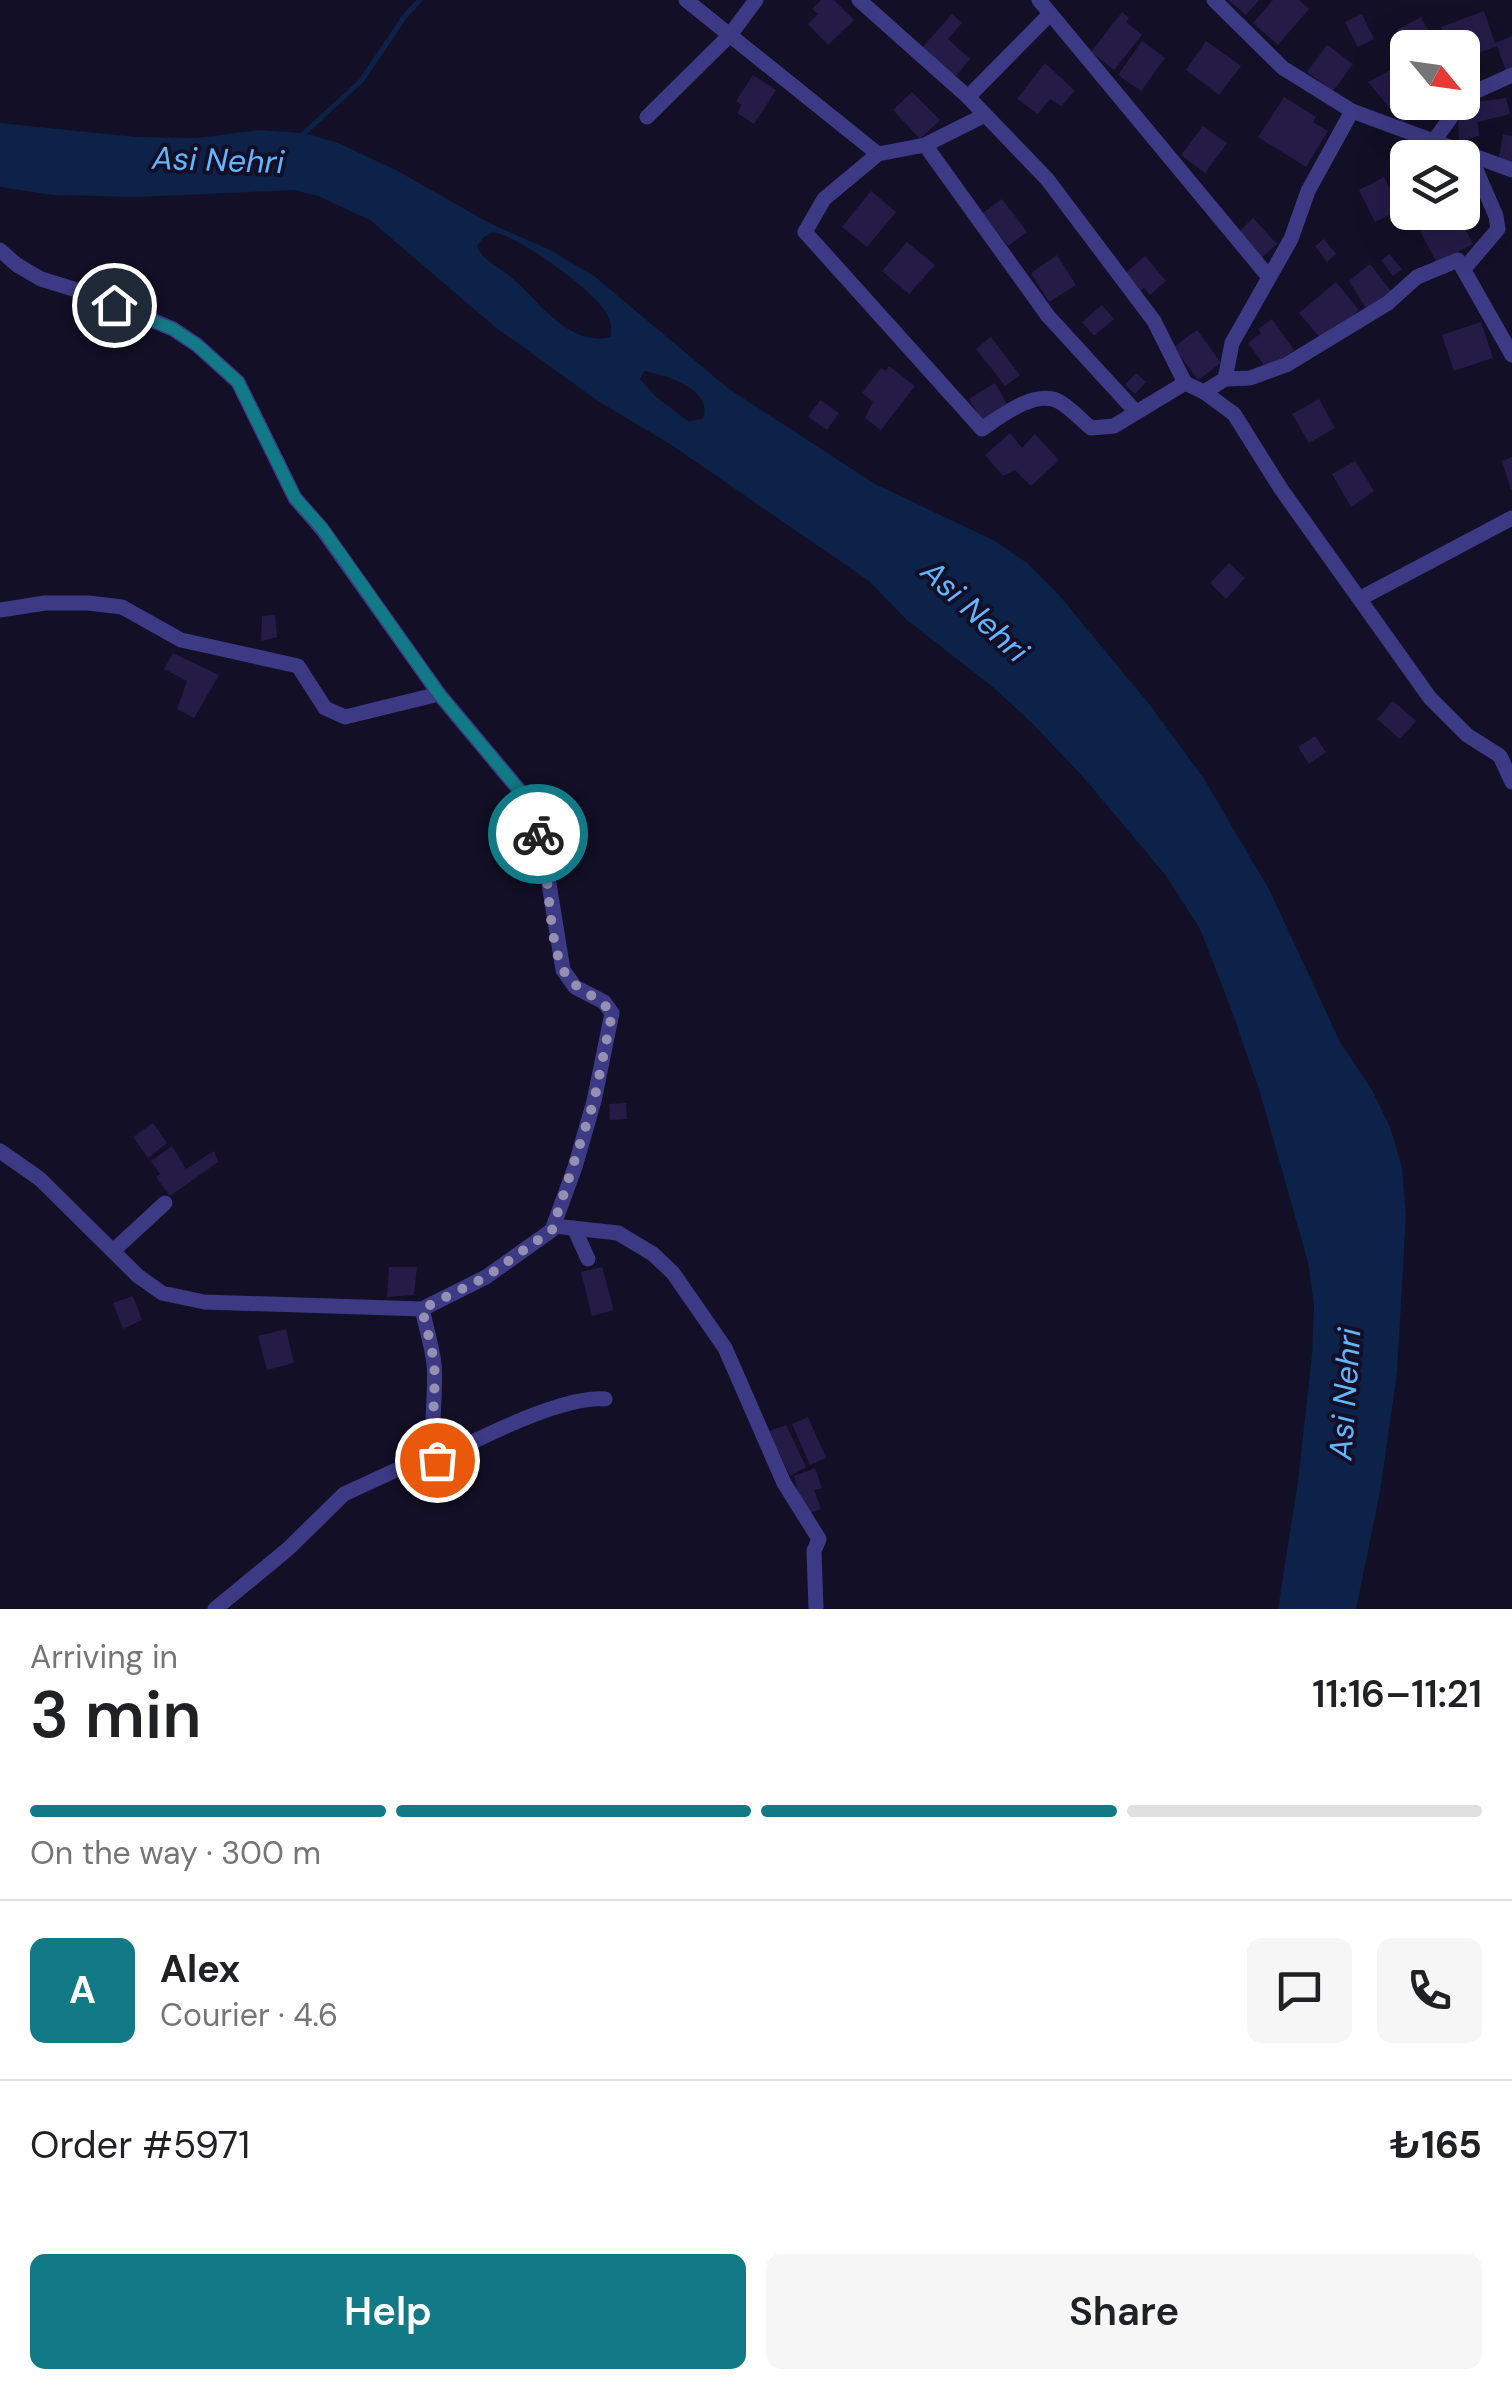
<!DOCTYPE html>
<html lang="en">
<head>
<meta charset="utf-8">
<style>
  body { margin:0; font-family:"DM Sans",sans-serif; background:#f6f6f6; color:#202124; height:100vh; display:flex; flex-direction:column; font-size:38px; white-space:nowrap }
  * { box-sizing:border-box; margin:0 }
  p { font-size:32px; color:#757577 }
  .icon { flex:none; width:55px; height:55px; fill:none; stroke:currentColor; stroke-width:2; stroke-linecap:round; stroke-linejoin:round }
  .map { position:relative; height:1609px; overflow:hidden }
  .drawer { display:flex; flex-direction:column; background:#fff; flex:1 }
  .drawer>* { flex:none }
  .needle { width:65px; rotate:119deg }
  .controls { position:absolute; left:1390px; top:30px; display:grid; gap:20px }
  .controls a { display:grid; place-items:center; width:90px; height:90px; border-radius:15px; background:#fff; box-shadow:0 10px 40px #0002; font-size:50px }
  .pin { position:absolute; display:grid; place-items:center; width:85px; height:85px; color:#fff; margin:-42px; border:5px solid #fff; border-radius:50%; box-shadow:0 2px 10px #0007 }
  .courier { position:absolute; display:grid; place-items:center; width:100px; height:100px; margin:-50px; border:8px solid #127987; border-radius:50%; background:#fff; color:#222; box-shadow:0 2px 12px #0007 }
  .head em { font-style:normal; font-weight:600 }
  .head div { display:flex; flex-direction:column-reverse }
  .head { display:flex; align-items:center; justify-content:space-between; height:170px; padding:0 30px }
  h1 { font-size:65px; font-weight:600; line-height:75px }
  .bar { display:grid; grid-template-columns:repeat(4,1fr); gap:15px 10px; align-content:center; height:120px; padding:0 30px }
  .bar i { height:12px; border-radius:8px; background:#e0e0e0 }
  .bar .active { background:#127987 }
  .bar p { grid-column:span 4 }
  .line { display:flex; align-items:center; gap:25px; padding:0 30px; border-top:2px solid #e0e0e0 }
  .line div { flex:1 }
  .round { display:grid; place-items:center; flex:none; width:105px; height:105px; border-radius:15px; background:#f6f6f6 }
  .cta { display:flex; gap:20px; margin-top:auto; padding:20px 30px }
  .cta a { flex:1; height:115px; border-radius:15px; background:#127987; color:#fff; font-size:40px; font-weight:600; line-height:115px; text-align:center }
  .cta a+a { background:#f6f6f6; color:#202124 }
  .map>svg:first-child { display:block }
</style>
</head>
<body>
<div class="map">
<svg width="1512" height="1609" viewBox="0 0 1512 1609">
  <rect width="100%" height="100%" fill="#130f26"/>
  <path fill="#0c2248" fill-rule="evenodd" d="M0,123L136,137L198,138L257,130L304,133L338,143L396,170L491,224L550,250L594,276L729,389L875,484L993,540L1027,563L1058,594L1150,705L1204,779L1270,891L1340,1042L1372,1090L1390,1127L1402,1167L1406,1215L1397,1373L1380,1492L1356,1609H1278L1298,1481L1312,1355L1314,1305L1308,1262L1259,1089L1230,1006L1200,929L1167,877L1085,779L1032,723L994,688L907,620L869,581L670,444L598,401L495,327L370,220L318,196L294,190L137,197L53,195L0,187ZM493,232C519,236 595,291 607,314C611,322 612,328 611,337C568,347 540,302 512,278C500,267 482,261 477,246L484,237ZM644,371C667,375 714,390 703,419L688,421L655,396L640,379Z"/>
  <g fill="none" stroke-linecap="round" stroke-linejoin="round">
    <path stroke="#0c2248" stroke-width="5" d="M301,136L361,81L405,16L420,0"/>
  </g>
  <g fill="#241b47">
    <path d="M821,0H834L854,20L828,45L808,24L818,14L812,9Z"/>
    <path d="M1228,0H1259L1246,15Z"/>
    <path d="M1273,0H1299L1309,9L1278,45L1253,23Z"/>
    <path d="M1484,11L1495,43L1512,36V72L1507,74L1497,46L1473,55L1465,34L1454,38L1452,32L1444,35L1441,27Z"/>
    <path d="M1122,12L1129,18L1126,22L1142,35L1114,70L1091,52Z"/>
    <path d="M952,14L962,23L948,39L970,59L954,78L921,49Z"/>
    <path d="M1362,14L1374,39L1358,47L1345,22Z"/>
    <path d="M1421,17L1438,48H1406L1397,30Z"/>
    <path d="M1142,41L1165,58L1141,91L1118,75Z"/>
    <path d="M1206,41L1241,66L1219,95L1186,70Z"/>
    <path d="M1327,45L1353,64L1333,91L1307,72Z"/>
    <path d="M1045,63L1075,91L1061,106L1050,99L1038,114L1017,99Z"/>
    <path d="M1404,63L1408,68V102H1431L1402,123L1368,82Z"/>
    <path d="M753,75L776,90L754,124L737,113L742,105L736,101Z"/>
    <path d="M912,92L940,120L920,139L893,110Z"/>
    <path d="M1284,97L1316,117L1313,122L1328,131L1306,167L1258,137Z"/>
    <path d="M1506,98L1510,114L1478,122L1479,136L1459,141L1458,123L1463,111L1476,102Z"/>
    <path d="M1203,126L1227,143L1205,173L1181,155Z"/>
    <path d="M1503,134L1512,136V165L1498,163Z"/>
    <path d="M1384,177L1400,210L1375,222L1359,190Z"/>
    <path d="M871,191L896,212L867,247L842,227Z"/>
    <path d="M1002,199L1027,232L1008,246L983,213Z"/>
    <path d="M1456,212L1473,244L1437,263L1420,231Z"/>
    <path d="M1253,218L1277,244L1260,259L1237,233Z"/>
    <path d="M1324,239L1336,254L1327,262L1315,246Z"/>
    <path d="M907,242L935,265L909,294L882,271Z"/>
    <path d="M1389,254L1402,269L1393,276L1381,260Z"/>
    <path d="M1057,255L1076,285L1049,302L1031,273Z"/>
    <path d="M1145,256L1166,281L1150,295L1144,288L1138,293L1123,275Z"/>
    <path d="M1370,264L1394,295L1369,313L1349,281Z"/>
    <path d="M1336,282L1359,310L1322,340L1299,313Z"/>
    <path d="M1102,305L1114,319L1094,336L1082,322Z"/>
    <path d="M1272,319L1294,350L1267,369L1248,343L1261,333L1258,329Z"/>
    <path d="M1481,322L1493,358L1454,371L1442,335Z"/>
    <path d="M1197,330L1221,363L1198,380L1174,347Z"/>
    <path d="M991,337L1020,375L1005,386L976,349Z"/>
    <path d="M889,366L915,386L881,430L865,418L873,402L862,393L881,368L885,371Z"/>
    <path d="M1136,373L1146,382L1135,394L1125,385Z"/>
    <path d="M995,383L1007,404L982,420L969,399Z"/>
    <path d="M1319,399L1335,428L1309,443L1292,414Z"/>
    <path d="M820,400L839,413L827,430L808,417Z"/>
    <path d="M1010,433L1022,448L1035,434L1059,460L1031,486L1015,470L1003,476L985,455Z"/>
    <path d="M1512,457V490H1511L1502,461Z"/>
    <path d="M1355,461L1374,491L1351,507L1332,474Z"/>
    <path d="M1229,563L1245,578L1226,599L1210,583Z"/>
    <path d="M275,615L277,637L261,641L262,616Z"/>
    <path d="M173,653L219,675L194,718L177,709L187,681L164,669Z"/>
    <path d="M1393,701L1416,721L1400,739L1377,719Z"/>
    <path d="M1315,736L1326,752L1309,764L1298,747Z"/>
    <path d="M626,1103L627,1119L610,1120L609,1104Z"/>
    <path d="M153,1123L167,1143L148,1158L133,1137Z"/>
    <path d="M172,1146L186,1169L214,1151L218,1162L170,1196L156,1177L160,1174L151,1161Z"/>
    <path d="M389,1267H417L414,1295L387,1297Z"/>
    <path d="M602,1267L614,1310L592,1316L581,1272Z"/>
    <path d="M133,1296L142,1320L123,1329L113,1303Z"/>
    <path d="M286,1329L294,1363L267,1370L258,1336Z"/>
    <path d="M808,1417L826,1458L810,1465L792,1424Z"/>
    <path d="M786,1425L806,1467L790,1476L769,1431Z"/>
    <path d="M815,1468L822,1488L814,1490L821,1509L804,1515L794,1476Z"/>
  </g>
  <g fill="none" stroke-linecap="round" stroke-linejoin="round">
    <g stroke="#3d3a85" stroke-width="15">
      <path d="M686,0L878,154"/>
      <path d="M859,0L968,97L1047,179L1154,321L1185,383"/>
      <path d="M1039,0L1268,276"/>
      <path d="M1214,0L1283,68L1352,111L1512,170"/>
      <path d="M968,97L1050,14"/>
      <path d="M1462,102L1468,95L1512,75"/>
      <path d="M985,115L925,145L878,154L824,199L805,232L982,429C1001,416 1034,390 1058,401C1070,407 1081,420 1091,428L1114,426L1185,383L1204,392L1225,379L1232,343L1291,239L1308,191L1352,111"/>
      <path d="M647,117L730,35L756,0"/>
      <path d="M1433,142L1462,102"/>
      <path d="M925,145L1048,316L1136,412"/>
      <path d="M0,250L17,265L41,279L93,295L173,329L197,345L238,382L295,498L322,529L439,694L525,797L544,853L563,970L575,987L604,1002L612,1013L594,1101L575,1167L552,1230L486,1277L422,1309L204,1302L162,1293L138,1276L40,1179L0,1151"/>
      <path d="M1464,269L1498,229L1496,216L1470,156"/>
      <path d="M1225,379L1250,378L1286,365L1388,303L1417,277L1458,260L1512,355"/>
      <path d="M1204,392L1234,414L1281,489L1430,698L1467,735L1500,756L1512,782"/>
      <path d="M1361,598L1512,518"/>
      <path d="M0,610L45,603H88L122,607L181,640L298,666L325,708L345,717L439,694"/>
      <path d="M554,1226L618,1233L653,1254L673,1273L725,1348L784,1483L819,1539L814,1551L816,1609"/>
      <path d="M574,1228L588,1259"/>
      <path d="M114,1250L165,1203"/>
      <path d="M437,1460C475,1440 564,1395 605,1399"/>
      <path d="M215,1609L288,1549L344,1494L407,1465L437,1460C428,1444 437,1388 434,1364C432,1346 426,1327 422,1309"/>
    </g>
  </g>
  <g fill="none" stroke-linecap="round" stroke-linejoin="round">
    <path stroke="#948fb3" stroke-width="10" stroke-dasharray="0 18" d="M437,1460C428,1443 437,1389 434,1364C432,1346 426,1327 422,1309L486,1277L552,1230L594,1101L612,1014C600,995 577,993 565,973C546,940 552,874 538,834"/>
    <path stroke="#127987" stroke-width="12" d="M114,305L173,329L197,345L238,382L295,498L322,528L439,694L525,797L538,834"/>
  </g>
  <g text-anchor="middle" stroke-width="8" stroke-linejoin="round" paint-order="stroke">
    <g font-size="32" font-style="italic" fill="#62b6ff" stroke="#130f26">
      <text transform="translate(218 160) rotate(2)" y="11">Asi Nehri</text>
      <text transform="translate(975 611) rotate(43)" y="11">Asi Nehri</text>
      <text transform="translate(1345 1394) rotate(-86)" y="11">Asi Nehri</text>
    </g>
  </g>
</svg>
<div class="controls">
<a><svg class="needle" viewBox="-14 -14 28 28"><path d="M0-13l5 13h-10z" fill="#e53935"/><path d="M0 13l5-13h-10z" fill="#757577"/></svg></a>
<a><svg class="icon" aria-label="layers" viewBox="0 0 24 24"><path d="M12 4l9 5-9 5-9-5zM3 14l9 5 9-5"/></svg></a>
</div>
<div class="pin" style="left:437px;top:1460px;background:#ea580c"><svg class="icon" aria-label="bag" viewBox="0 0 24 24"><path d="M5 8h14l-1 12H6zM9 8a3 3 0 0 1 6 0"/></svg></div>
<div class="pin" style="left:114px;top:305px;background:#1f2937"><svg class="icon" aria-label="home" viewBox="0 0 24 24"><path d="M3 11l9-7 9 7M6 9v11h12V9"/></svg></div>
<div class="courier" style="left:538px;top:834px"><svg class="icon" aria-label="bike" viewBox="0 0 24 24"><circle cx="6" cy="16" r="4"/><circle cx="18" cy="16" r="4"/><path d="M6 16l4-8h5l3 8M10 8l3 8H6M13 5h3"/></svg></div>
</div>
<section class="drawer">
<div class="head"><div><h1>3 min</h1><p>Arriving in</p></div><em>11:16–11:21</em></div>
<div class="bar"><i class="active"></i><i class="active"></i><i class="active"></i><i></i><p>On the way · 300 m</p></div>
<div class="line" style="height:180px"><b class="round" style="background:#127987;color:#fff">A</b><div><b>Alex</b><p>Courier · 4.6</p></div><a class="round"><svg class="icon" aria-label="chat" viewBox="0 0 24 24"><path d="M4 5h16v11H9l-5 4z"/></svg></a><a class="round"><svg class="icon" aria-label="phone" viewBox="0 0 24 24"><path d="M5 4h4l2 5-3 2q2 4 5 5l2-3 5 2v4C11 20 4 13 5 4z"/></svg></a></div>
<div class="line" style="height:130px"><div>Order #5971</div><b>₺165</b></div>
<div class="cta"><a>Help</a><a>Share</a></div>
</section>
</body>
</html>
